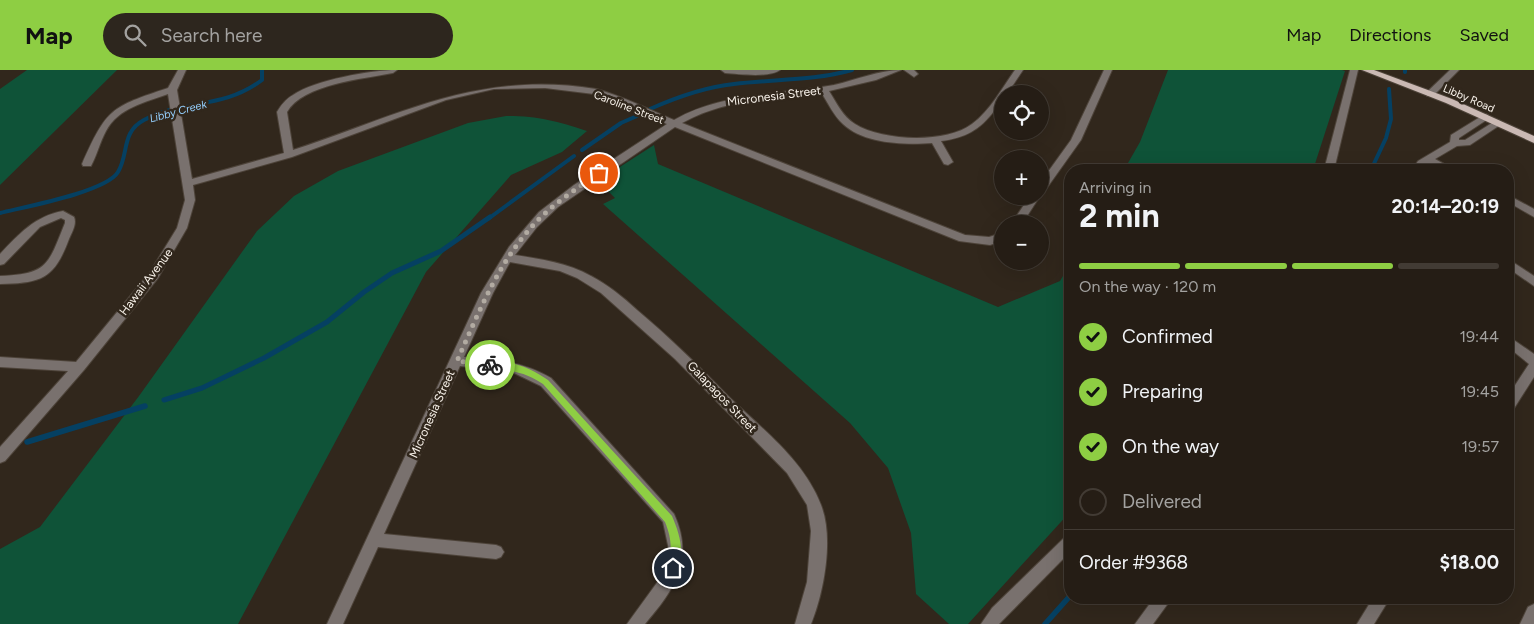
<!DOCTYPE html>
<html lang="en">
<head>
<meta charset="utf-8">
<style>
  body { margin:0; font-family:Figtree,sans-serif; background:#2d261e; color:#f1f3f6; height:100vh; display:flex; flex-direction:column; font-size:19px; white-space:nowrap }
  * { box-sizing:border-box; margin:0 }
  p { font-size:16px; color:#a3a2a0 }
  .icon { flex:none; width:28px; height:28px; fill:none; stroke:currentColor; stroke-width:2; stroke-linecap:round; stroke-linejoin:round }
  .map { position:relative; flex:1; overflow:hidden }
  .panel { position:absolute; left:1064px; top:94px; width:450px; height:440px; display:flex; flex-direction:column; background:#251d15; border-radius:20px; box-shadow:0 5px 20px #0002,0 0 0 1px #423b34 }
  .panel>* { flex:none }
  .buttons { position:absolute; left:994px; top:15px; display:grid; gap:10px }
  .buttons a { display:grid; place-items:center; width:55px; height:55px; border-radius:50%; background:#251d15; box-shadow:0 5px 20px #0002,0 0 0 1px #423b34; font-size:25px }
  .pin { position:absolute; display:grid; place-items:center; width:42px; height:42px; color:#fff; margin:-21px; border:2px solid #fff; border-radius:50%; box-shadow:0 1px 5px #0007 }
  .courier { position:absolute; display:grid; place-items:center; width:50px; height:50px; margin:-25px; border:4px solid #8ece43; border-radius:50%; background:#fff; color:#222; box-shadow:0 1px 6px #0007 }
  .summary em { font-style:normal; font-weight:700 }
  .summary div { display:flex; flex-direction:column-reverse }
  .summary { display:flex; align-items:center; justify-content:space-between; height:85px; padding:0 15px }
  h1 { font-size:32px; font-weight:700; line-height:38px }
  .bar { display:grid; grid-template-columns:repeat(4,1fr); gap:8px 5px; align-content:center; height:60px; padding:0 15px }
  .bar i { height:6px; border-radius:4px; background:#423b34 }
  .bar .on { background:#8ece43 }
  .bar p { grid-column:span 4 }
  .line { display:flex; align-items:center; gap:12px; padding:0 15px; border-top:1px solid #423b34 }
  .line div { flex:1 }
  ol { padding:0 15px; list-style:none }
  li { display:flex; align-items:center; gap:15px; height:55px }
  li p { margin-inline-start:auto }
  li .icon { padding:5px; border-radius:50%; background:#8ece43; color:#111; stroke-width:4 }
  li:last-child { color:#a3a2a0 }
  li i { width:28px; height:28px; border:2px solid #423b34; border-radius:50% }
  header { display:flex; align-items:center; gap:30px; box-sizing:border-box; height:70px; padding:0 25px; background:#8ece43; color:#111 }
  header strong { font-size:24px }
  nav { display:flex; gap:28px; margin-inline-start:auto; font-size:18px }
  .search { width:350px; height:45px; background:#2d261e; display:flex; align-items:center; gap:12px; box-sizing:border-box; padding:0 18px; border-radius:28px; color:#a3a2a0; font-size:19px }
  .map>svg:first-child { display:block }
</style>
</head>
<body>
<header>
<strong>Map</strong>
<div class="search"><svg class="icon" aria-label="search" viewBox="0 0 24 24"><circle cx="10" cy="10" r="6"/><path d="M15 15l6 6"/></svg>Search here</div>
<nav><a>Map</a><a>Directions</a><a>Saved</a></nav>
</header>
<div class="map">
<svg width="1534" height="554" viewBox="0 0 1534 554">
  <rect width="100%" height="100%" fill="#31271c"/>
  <g fill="#0f5338">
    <path d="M27,0H117L0,115V19Z"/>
    <path d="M1168,0H1342L1345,1L1313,100H1124L1140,72Z"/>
    <path d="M506,46C538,46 557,51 587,61L562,82L511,105L426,202L238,554H0V479L40,457L139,326L257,161L294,126L338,101L468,53Z"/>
    <path d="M654,75L658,94L998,237L1060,211L1070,194V442L968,554H949L916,524L911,463L888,398L850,353L603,134L615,128L598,111Z"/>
  </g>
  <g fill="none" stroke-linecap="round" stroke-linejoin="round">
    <g stroke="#054062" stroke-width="4">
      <path d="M1405,0V2"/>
      <path d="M650,39C677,27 705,17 734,14C774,9 813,11 852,0"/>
      <path d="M582,80L621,53L637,46"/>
      <path d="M1371,100L1386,68L1391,49L1389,19"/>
      <path d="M0,143C24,137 106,122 118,102C129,84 121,62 144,50C183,29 222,40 262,10V0"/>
      <path d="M488,149L574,86"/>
    </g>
    <path stroke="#054062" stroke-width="5" d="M164,330L202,318L264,288L327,252L364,222L392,203L441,181L490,147"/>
    <g stroke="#054062" stroke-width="5.5">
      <path d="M27,372L145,336"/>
      <path d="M1045,554L1070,526"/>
    </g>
    <g stroke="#4d4339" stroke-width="2">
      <g id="minor">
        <path d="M178,0H186L177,20L192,109L284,83L277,42C281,35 286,29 293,25C315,10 371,0 397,0L393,3C363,9 303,14 287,42L293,80C400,45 478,0 596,19C620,25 650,40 674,50C724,22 779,25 834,15C856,10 879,0 901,0L876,10L829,21C836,32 843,47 855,54C882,71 946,74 972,54C990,41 1002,18 1015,0H1023L1007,24H1002C1002,31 999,35 994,41C980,60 965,68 941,71L953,92L948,95L944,94L932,73C905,75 864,74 843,54C834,46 828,33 821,22C773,30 726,28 682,53L965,165L989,167L1002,163V171L990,175L959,171L675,57L558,137L537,157L515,185C541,189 568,193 591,206C608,215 623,227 637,240C669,267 699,296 728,326C761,358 804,390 821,435C834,468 824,522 811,554H795L807,512L811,461L807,435L787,403L675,289L601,223L577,208L560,201L510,192L493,223L464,287C495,289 523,292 551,308L674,444C695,490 674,520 645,554H627L664,503L669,480L663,452L541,316L514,303L460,296L384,464L496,475L501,477L504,482L501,487L496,489L378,477L343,554H327L481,223L509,177L539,142L574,115L667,54L594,24L545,18L494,19L446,30L292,87L193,115L195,130L187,158L158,208L84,300L5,391L0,393V377L68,301L0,297V287L76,292L150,202L177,158L185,130L168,24C146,32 118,38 106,61C100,72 97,85 91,96H83L82,94C107,38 111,37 168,18Z"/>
        <path d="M721,0H780C769,8 739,4 725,3Z"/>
        <path d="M904,0H914L918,4L914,7Z"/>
        <path d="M1104,0H1112L1081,70L1044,122L1040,123V113L1071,70Z"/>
        <path d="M1350,0H1358L1334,100H1324Z"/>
        <path d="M1450,0H1459L1433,26H1427V22Z"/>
        <path d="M1485,44L1488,45V49L1459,68V70H1465L1495,51L1498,50L1503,53L1470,75L1457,76L1435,89L1455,100H1442L1428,94L1422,100H1412L1418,91L1450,72L1451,65Z"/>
        <path d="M1508,125L1534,139V147L1508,132Z"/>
        <path d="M1030,126H1040L1022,154H1011Z"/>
        <path d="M63,141L74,147C77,154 72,162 69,169C54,209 42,213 0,214V206C48,204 48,195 65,153V150L61,148L40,157L4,194L0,195V184C19,164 35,146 63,141Z"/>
        <path d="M1508,189L1534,206V216L1508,198Z"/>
        <path d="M1508,266L1534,284V307L1513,340L1508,341V326L1529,294L1508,277Z"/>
        <path d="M1070,465V482L999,554H981L992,538L1065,467Z"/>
        <path d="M1154,528H1172L1153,554H1135Z"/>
        <path d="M1373,528H1390L1374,554H1357Z"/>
        <path d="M1534,534V554H1520L1528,537Z"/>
      </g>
    </g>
    <g stroke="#4d4339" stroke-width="2">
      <path id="major" d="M1362,0H1374L1452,29L1534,66V73L1446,33Z"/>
    </g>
    <use href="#minor" fill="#79716e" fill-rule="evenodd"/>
    <use href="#major" fill="#cab9b4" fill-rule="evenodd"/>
  </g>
  <path fill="#8ece43" d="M487,292C508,288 532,299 548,310L672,446C680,465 685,481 677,501L673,502L668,498C672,480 672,469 665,452L543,314C518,298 512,303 487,297Z"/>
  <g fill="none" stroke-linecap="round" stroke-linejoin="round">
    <path stroke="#b2aba2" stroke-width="5" stroke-dasharray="0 9" d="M490,295L457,291C480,240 500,187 541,147C559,130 579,117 599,103"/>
  </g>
  <g text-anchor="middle" stroke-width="5" stroke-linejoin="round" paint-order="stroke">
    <g font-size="11" fill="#f8f2ea" stroke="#31271c">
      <text transform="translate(1469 28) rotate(23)" y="4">Libby Road</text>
      <text transform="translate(629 37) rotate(21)" y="4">Caroline Street</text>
    </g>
    <g font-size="11" font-style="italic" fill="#94cffd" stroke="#31271c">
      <text transform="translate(178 41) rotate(-15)" y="4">Libby Creek</text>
    </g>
    <g font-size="12" fill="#f8f2ea" stroke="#31271c">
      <text transform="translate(774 26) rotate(-7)" y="4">Micronesia Street</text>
      <text transform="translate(146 212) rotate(-53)" y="4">Hawaii Avenue</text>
      <text transform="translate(722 327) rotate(46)" y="4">Galapagos Street</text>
      <text transform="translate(432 344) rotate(-66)" y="4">Micronesia Street</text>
    </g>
  </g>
</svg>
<div class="buttons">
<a><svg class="icon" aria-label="locate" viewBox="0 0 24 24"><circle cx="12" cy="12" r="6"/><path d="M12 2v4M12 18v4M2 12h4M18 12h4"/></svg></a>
<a>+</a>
<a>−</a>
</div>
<div class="pin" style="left:599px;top:103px;background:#ea580c"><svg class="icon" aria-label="bag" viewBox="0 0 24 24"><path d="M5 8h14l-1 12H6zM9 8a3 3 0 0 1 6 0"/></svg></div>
<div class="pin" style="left:673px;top:498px;background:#1f2937"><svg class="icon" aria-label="home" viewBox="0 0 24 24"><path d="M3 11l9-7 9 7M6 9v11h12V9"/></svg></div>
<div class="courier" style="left:490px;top:295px"><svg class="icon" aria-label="bike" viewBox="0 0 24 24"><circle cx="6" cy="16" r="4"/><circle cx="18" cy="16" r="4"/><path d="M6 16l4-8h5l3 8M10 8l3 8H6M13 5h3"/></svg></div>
<section class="panel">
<div class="summary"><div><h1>2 min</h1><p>Arriving in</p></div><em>20:14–20:19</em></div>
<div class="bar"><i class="on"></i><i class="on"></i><i class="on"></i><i></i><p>On the way · 120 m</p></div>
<ol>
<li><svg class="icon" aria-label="check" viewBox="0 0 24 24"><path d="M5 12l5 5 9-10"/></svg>Confirmed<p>19:44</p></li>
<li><svg class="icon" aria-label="check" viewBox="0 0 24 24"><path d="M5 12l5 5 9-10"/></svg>Preparing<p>19:45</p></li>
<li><svg class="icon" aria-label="check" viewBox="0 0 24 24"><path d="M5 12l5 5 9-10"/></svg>On the way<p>19:57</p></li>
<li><i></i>Delivered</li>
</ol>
<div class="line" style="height:65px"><div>Order #9368</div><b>$18.00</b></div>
</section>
</div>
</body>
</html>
